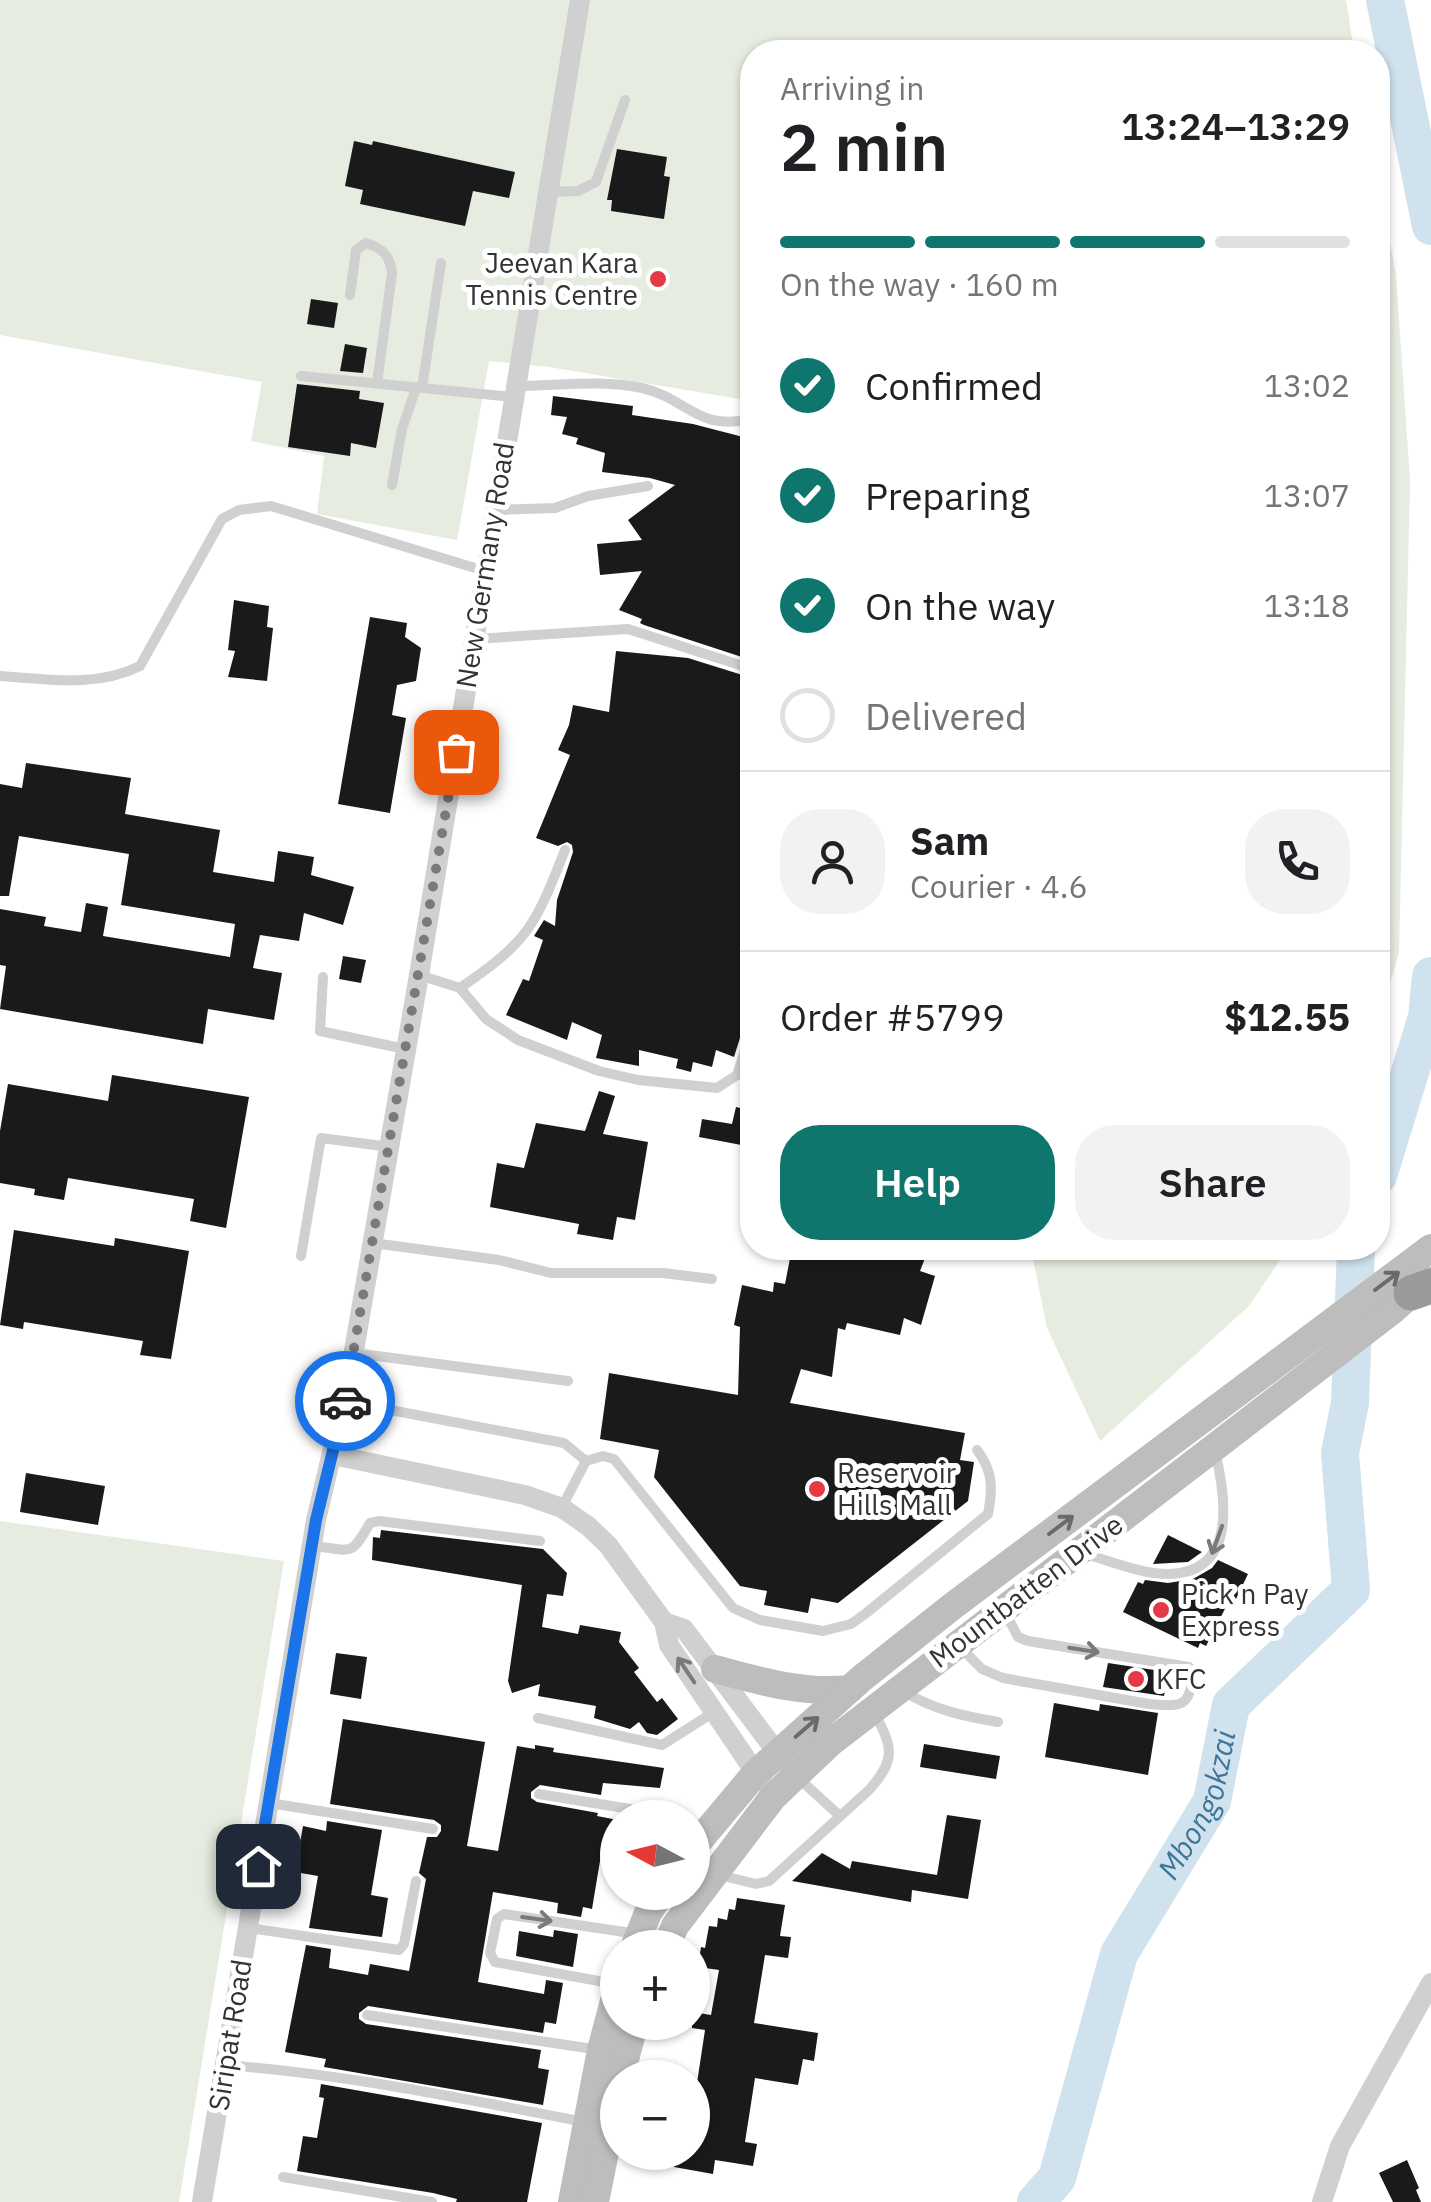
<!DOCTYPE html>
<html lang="en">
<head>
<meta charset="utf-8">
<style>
  body { margin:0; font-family:"IBM Plex Sans",sans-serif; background:#f2f2f2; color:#202124; height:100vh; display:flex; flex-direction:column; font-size:38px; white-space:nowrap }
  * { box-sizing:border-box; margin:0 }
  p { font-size:32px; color:#757577 }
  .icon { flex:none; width:55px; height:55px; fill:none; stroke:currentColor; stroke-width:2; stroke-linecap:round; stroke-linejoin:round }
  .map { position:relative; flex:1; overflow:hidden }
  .side { position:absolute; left:740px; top:40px; width:650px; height:1220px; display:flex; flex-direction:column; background:#fff; border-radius:40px; box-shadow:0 2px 8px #0004 }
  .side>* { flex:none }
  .needle { width:65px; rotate:277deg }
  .buttons { position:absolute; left:600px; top:1800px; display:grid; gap:20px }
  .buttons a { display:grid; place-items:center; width:110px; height:110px; border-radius:50%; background:#fff; box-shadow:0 2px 8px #0004; font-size:50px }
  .pin { position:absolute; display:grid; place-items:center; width:85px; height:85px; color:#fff; margin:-42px; border-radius:20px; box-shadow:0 5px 15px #0006 }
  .courier { position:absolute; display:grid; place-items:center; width:100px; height:100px; margin:-50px; border:8px solid #1a73e8; border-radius:50%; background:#fff; color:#222; box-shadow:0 2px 12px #0007 }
  .overview em { font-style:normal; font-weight:600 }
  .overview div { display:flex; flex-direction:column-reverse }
  .overview { display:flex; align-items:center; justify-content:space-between; height:170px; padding:0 40px }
  h1 { font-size:65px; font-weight:600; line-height:75px }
  .bar { display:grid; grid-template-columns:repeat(4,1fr); gap:15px 10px; align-content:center; height:120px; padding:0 40px }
  .bar i { height:12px; border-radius:8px; background:#e0e0e0 }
  .bar .selected { background:#0f766e }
  .bar p { grid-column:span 4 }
  .line { display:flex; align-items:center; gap:25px; padding:0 40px; border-top:2px solid #e0e0e0 }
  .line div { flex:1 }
  .round { display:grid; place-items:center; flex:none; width:105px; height:105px; border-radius:40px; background:#f2f2f2 }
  ol { padding:0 40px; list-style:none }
  li { display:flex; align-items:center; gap:30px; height:110px }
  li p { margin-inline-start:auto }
  li .icon { padding:10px; border-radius:50%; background:#0f766e; color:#fff; stroke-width:4 }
  li:last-child { color:#757577 }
  li i { width:55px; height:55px; border:5px solid #e0e0e0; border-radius:50% }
  .action { display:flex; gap:20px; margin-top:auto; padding:20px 40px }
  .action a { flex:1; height:115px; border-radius:40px; background:#0f766e; color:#fff; font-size:40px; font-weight:600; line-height:115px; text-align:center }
  .action a+a { background:#f2f2f2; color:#202124 }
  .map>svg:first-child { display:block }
</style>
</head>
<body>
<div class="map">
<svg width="1431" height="2202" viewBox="0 0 1431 2202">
  <rect width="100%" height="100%" fill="#fff"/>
  <g fill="#e6ecdf">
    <path d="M0,0H1346L1354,52H752V401L549,367L489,361L457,540L317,514L324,456L251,441L262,382L0,335Z"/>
    <path d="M1378,176L1396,275L1410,481L1399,953L1378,1023Z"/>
    <path d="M1031,1248H1288L1249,1306L1100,1441L1047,1328Z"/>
    <path d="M0,1521L284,1561L179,2202H0Z"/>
  </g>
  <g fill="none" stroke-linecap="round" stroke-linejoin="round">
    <g stroke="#cfe2ee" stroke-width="38">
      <path d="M1385,0L1431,226"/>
      <path d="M1378,1176L1427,1017L1431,976"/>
      <path id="s1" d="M1036,2202L1057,2178L1119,1954L1212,1801L1231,1705L1351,1590L1340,1453L1350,1403L1356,1248"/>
    </g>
  </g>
  <g fill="#1a1a1a">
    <path d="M354,141L372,145L373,141L515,172L509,198L473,191L465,226L360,204L363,190L345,186Z"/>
    <path d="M617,149L667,157L664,176L670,177L664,219L611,211L612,200H607Z"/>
    <path d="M311,299L338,303L334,328L307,324Z"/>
    <path d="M345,344L367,348L363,373L340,371Z"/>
    <path d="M297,384L360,391L359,399L384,403L376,448L351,443L350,456L288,447Z"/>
    <path d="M553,396L633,406L632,415L693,424L747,438L746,445L752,446L751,660L644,625L640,623L642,619L619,610L642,571L600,575L597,544L642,540L628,520L675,485L650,478L602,472L605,453L576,444L578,438L562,434L567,417L551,415Z"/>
    <path d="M234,600L269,606L267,627L273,628L267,681L228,677L235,651L228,650Z"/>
    <path d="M370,617L407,623L405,637L421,648L416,681L397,685L392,715L406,718L390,813L338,804Z"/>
    <path d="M616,651L688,658L752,678V873L748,903L752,904V1020L744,1025L734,1057L716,1050L712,1067L693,1062L691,1072L676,1068L678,1059L639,1050V1066L596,1058L602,1035L572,1022L567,1040L506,1015L523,979L529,981L543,940L534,936L544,920L555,926L557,900L573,852L572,845L567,842L558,846L536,838L570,755L558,750L569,725L573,705L609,712Z"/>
    <path d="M26,763L131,778L125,814L220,830L213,872L274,882L278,851L314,857L311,875L354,887L343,925L304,913L299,941L260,935L253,968L282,973L274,1020L208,1009L203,1044L0,1009L6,966L0,965V909L46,917L44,926L81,932L86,903L108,907L103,936L230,957L235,924L121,905L129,854L19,836L9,896H0V784L22,788Z"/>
    <path d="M343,956L366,960L361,983L339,979Z"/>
    <path d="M112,1075L249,1097L226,1228L190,1221L194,1199L68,1178L64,1200L34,1195L35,1189L0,1183V1131L8,1084L108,1101Z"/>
    <path d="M599,1091L615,1096L603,1134L648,1142L635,1220L617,1217L613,1240L577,1234L579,1224L490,1207L497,1163L524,1168L536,1123L585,1131Z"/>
    <path d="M736,1107L752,1111V1147L699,1137L702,1119L732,1124Z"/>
    <path d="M14,1230L114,1246L115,1238L189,1251L171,1359L140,1355L143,1341L24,1322L23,1329L0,1325Z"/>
    <path d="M792,1248H929L920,1271L935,1276L921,1325L904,1318L900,1335L847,1323L845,1330L838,1328L832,1377L801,1369L790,1403L965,1433L960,1460L974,1462L968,1501L838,1603L811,1598L808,1613L764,1605L767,1591L740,1586L654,1477L659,1450L600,1439L609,1373L738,1395L740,1327L734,1325L742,1285L773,1292L774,1282L785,1284Z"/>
    <path d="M26,1473L105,1486L98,1525L20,1512Z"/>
    <path d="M381,1530L543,1549L567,1573L563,1596L547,1594L542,1627L578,1634L580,1625L621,1632L619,1642L639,1668L634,1672L657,1702L662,1698L678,1719L657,1735L647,1733L639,1722L630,1729L594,1718L596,1706L538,1696L540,1684L512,1693L508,1681L522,1585L372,1560L373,1537L380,1538Z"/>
    <path d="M1168,1535L1202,1552L1188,1562L1153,1564Z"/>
    <path d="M1218,1560L1248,1574L1236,1599L1231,1597L1206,1646L1200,1643L1198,1648L1123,1612L1138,1582L1143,1584L1145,1580L1168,1583L1193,1579L1212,1568Z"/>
    <path d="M336,1653L367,1657L361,1699L330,1694Z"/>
    <path d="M1108,1663L1168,1672L1164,1696L1103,1687Z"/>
    <path d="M1054,1703L1099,1711L1100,1704L1158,1713L1148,1775L1045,1757Z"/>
    <path d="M343,1719L485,1742L467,1846L498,1851L517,1746L535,1749V1745L554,1748L553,1752L664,1768L660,1788L603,1783L601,1795L540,1785L531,1792V1798L537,1802L598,1813L597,1816L618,1820V1852L602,1849L592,1909L583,1907L581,1917L557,1913L558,1903L493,1892L478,1982L544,1994L546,1980L563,1983L556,2024L545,2022L543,2033L368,2006L359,2013V2019L366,2024L541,2050L538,2068L549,2070L543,2105L324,2067L326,2059L285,2052L306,1945L331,1949L329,1968L368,1975L370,1964L409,1971L426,1879L419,1873L427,1837H437L441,1831V1825L434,1820L330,1804Z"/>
    <path d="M924,1744L1000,1756L996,1779L920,1767Z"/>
    <path d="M947,1815L981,1820L968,1899L912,1890L911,1902L792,1881L822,1853L850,1869L852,1861L937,1875Z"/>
    <path d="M327,1821L382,1830L371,1895L388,1898L382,1937L309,1928L318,1876L295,1872L303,1826L326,1831Z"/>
    <path d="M737,1898L785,1905L780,1936L791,1937L788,1958L765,1955L754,2023L818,2033L814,2061L803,2059L798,2085L755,2078L745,2142L757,2144L753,2166L715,2160L713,2174L674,2167L676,2152H692V2082L697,2083L705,2030L692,2028V2012L711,2015L719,1970L698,1967L701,1947L705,1948L709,1926L717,1927L718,1918L727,1920L729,1909L735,1910Z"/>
    <path d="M554,1930L578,1934L573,1967L516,1956L519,1931L553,1937Z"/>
    <path d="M321,2084L542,2123L527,2202H456L457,2199L433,2193L297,2171L303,2136L317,2138L324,2098L319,2097Z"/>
    <path d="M1407,2160L1419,2188L1416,2190L1421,2202H1393L1379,2173Z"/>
  </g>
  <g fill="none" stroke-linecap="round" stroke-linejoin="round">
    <g stroke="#d0d0d0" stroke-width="10">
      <path d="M548,192L578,191L596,182L625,100"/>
      <path d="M350,295L356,250L366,243C383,248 390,256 392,273L377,383"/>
      <path d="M301,376L512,397"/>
      <path d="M515,386C556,386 602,379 642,388C687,398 697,432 752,419"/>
      <path d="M422,388L441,263"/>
      <path d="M392,485L402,429L416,388"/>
      <path d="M496,510L555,508L588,496L648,486"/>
      <path d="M475,639L628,629L752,669"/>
      <path d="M0,676C47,679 96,688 140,666L222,519L239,510L271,506L485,571"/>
      <path d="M419,975L460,988L486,1019L518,1040L599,1071L638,1080L717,1088L737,1075L752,1029"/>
      <path d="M323,977L320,1031L405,1049"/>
      <path d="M460,988C529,941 535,926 565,850"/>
      <path d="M373,1243L499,1260L551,1273H663L712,1279"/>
      <path d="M301,1256L321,1138L390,1147"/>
      <path d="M354,1353L568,1381"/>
      <path d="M385,1409L564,1443L586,1461"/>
      <path d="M562,1507L586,1461L603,1456L614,1459L733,1608L760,1620L823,1631L851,1624L865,1614L988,1514C993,1488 993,1471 977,1450"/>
      <path d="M313,1546C352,1550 350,1558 370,1523L379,1521L540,1541"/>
      <path d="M1085,1554C1111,1561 1141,1574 1168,1574C1238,1573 1226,1497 1215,1451"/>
      <path d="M961,1648L982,1669L1003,1678L1149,1704C1182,1706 1188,1709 1194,1674L1189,1667L1028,1641L1018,1637L1006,1614"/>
      <path d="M903,1691C934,1710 963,1716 998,1722"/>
      <path d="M538,1718L662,1745L714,1712"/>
      <path d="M796,1776L840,1816"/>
      <path d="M539,1794L630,1809L651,1818"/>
      <path d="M269,1803L433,1829"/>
      <path d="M719,1875L756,1884L769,1881L869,1790C896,1760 893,1748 875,1714"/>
      <path d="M249,1928L399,1950L404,1944L416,1881"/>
      <path d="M615,1984L495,1962L490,1953L497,1919L504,1914L638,1934"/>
      <path d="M367,2015L600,2050"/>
      <path d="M225,2065C346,2074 465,2099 584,2122"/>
      <path d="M283,2177L432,2202"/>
    </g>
    <g stroke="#d0d0d0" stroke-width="20">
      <path d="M333,1455L525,1495L562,1508L588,1526L608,1545L664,1622L669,1645L761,1781"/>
      <path d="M664,1622L684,1629L785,1763"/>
      <path d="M202,2202L316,1520L348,1385L419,975L580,0"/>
      <path d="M1322,2202L1340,2146L1431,1983"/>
    </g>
    <g stroke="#bdbdbd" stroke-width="28">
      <path d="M715,1669C760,1681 803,1694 850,1689"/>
      <path d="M692,1849L755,1774L862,1678L954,1605L1431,1248"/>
      <path d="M634,1948L648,1913L662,1892"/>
      <path d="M665,1948L675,1926L773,1797L830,1743L1393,1310L1426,1280"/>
      <path d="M620,2078L635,2022"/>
      <path d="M572,2202L601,2050L618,1986"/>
      <path d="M595,2202L618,2087"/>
    </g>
    <path stroke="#9a9a9a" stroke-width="35" d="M1411,1293L1431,1286"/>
  </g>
  <defs><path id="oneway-shaft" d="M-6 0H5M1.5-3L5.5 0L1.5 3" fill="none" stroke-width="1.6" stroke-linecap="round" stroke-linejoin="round" transform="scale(2.5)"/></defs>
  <g stroke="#6a6a6a">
    <use href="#oneway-shaft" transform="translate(1387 1281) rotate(-37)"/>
    <use href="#oneway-shaft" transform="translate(1061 1525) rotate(-37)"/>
    <use href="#oneway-shaft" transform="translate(807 1727) rotate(-41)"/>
  </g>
  <g stroke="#7a7a7a">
    <use href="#oneway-shaft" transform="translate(1217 1540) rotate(110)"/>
    <use href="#oneway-shaft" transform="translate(1084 1650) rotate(9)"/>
    <use href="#oneway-shaft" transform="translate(686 1670) rotate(-124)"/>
    <use href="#oneway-shaft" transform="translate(537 1919) rotate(8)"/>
  </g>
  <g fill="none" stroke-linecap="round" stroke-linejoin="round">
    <path stroke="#7a7a7a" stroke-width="10" stroke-dasharray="0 18" d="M345,1401L456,752"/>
    <path stroke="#1a73e8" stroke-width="12" d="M258,1866L316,1520L345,1401"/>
  </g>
  <g fill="#e63946" stroke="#fff" stroke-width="4">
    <circle cx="658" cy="279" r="10"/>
    <circle cx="817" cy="1489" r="10"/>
    <circle cx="1161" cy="1610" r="10"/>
    <circle cx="1136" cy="1679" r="10"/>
  </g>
  <g text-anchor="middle" stroke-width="10" stroke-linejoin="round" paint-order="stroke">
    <g font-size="28" fill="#333" stroke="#fff" text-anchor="start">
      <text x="638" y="273" text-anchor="end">Jeevan Kara<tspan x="638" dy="32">Tennis Centre</tspan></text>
      <text x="837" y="1483">Reservoir<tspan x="837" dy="32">Hills Mall</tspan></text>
      <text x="1181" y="1604">Pick n Pay<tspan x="1181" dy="32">Express</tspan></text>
      <text x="1156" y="1689">KFC</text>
    </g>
    <g font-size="28" fill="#333" stroke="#fff">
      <text transform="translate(485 565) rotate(-81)" y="10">New Germany Road</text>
      <text transform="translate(1026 1591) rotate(-37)" y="10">Mountbatten Drive</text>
      <text transform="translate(230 2035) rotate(-81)" y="10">Siripat Road</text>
    </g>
    <g font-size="30" font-style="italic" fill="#3f7597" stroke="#fff">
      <text dy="10" stroke="none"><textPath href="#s1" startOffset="435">Mbongokzai</textPath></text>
    </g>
  </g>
</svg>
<div class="buttons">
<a><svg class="needle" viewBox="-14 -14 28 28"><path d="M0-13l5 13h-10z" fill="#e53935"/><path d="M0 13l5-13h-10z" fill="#757577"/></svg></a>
<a>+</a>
<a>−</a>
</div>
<div class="pin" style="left:456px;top:752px;background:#ea580c"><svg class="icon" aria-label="bag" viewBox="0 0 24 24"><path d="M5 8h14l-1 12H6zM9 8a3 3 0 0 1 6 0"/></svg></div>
<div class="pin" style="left:258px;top:1866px;background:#1f2937"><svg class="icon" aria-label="home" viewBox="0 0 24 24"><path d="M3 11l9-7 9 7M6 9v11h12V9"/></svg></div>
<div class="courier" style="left:345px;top:1401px"><svg class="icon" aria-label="car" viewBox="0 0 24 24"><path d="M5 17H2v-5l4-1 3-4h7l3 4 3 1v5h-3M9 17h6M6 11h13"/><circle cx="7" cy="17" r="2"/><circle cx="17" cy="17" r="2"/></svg></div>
<section class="side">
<div class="overview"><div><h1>2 min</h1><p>Arriving in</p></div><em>13:24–13:29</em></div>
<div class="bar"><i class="selected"></i><i class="selected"></i><i class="selected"></i><i></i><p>On the way · 160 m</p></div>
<ol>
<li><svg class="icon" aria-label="check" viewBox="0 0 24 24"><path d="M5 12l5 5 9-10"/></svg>Confirmed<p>13:02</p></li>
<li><svg class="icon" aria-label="check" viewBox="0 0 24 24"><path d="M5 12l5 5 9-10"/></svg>Preparing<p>13:07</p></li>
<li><svg class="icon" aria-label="check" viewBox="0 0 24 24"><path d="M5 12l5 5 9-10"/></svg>On the way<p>13:18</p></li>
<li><i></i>Delivered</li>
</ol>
<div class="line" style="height:180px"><a class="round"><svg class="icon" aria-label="person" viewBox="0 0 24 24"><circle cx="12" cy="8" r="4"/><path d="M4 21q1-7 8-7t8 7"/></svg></a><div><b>Sam</b><p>Courier · 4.6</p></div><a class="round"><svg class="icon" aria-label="phone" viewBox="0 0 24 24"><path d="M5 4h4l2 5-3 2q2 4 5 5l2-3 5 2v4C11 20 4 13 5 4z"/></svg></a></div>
<div class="line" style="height:130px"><div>Order #5799</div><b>$12.55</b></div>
<div class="action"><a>Help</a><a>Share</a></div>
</section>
</div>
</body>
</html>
